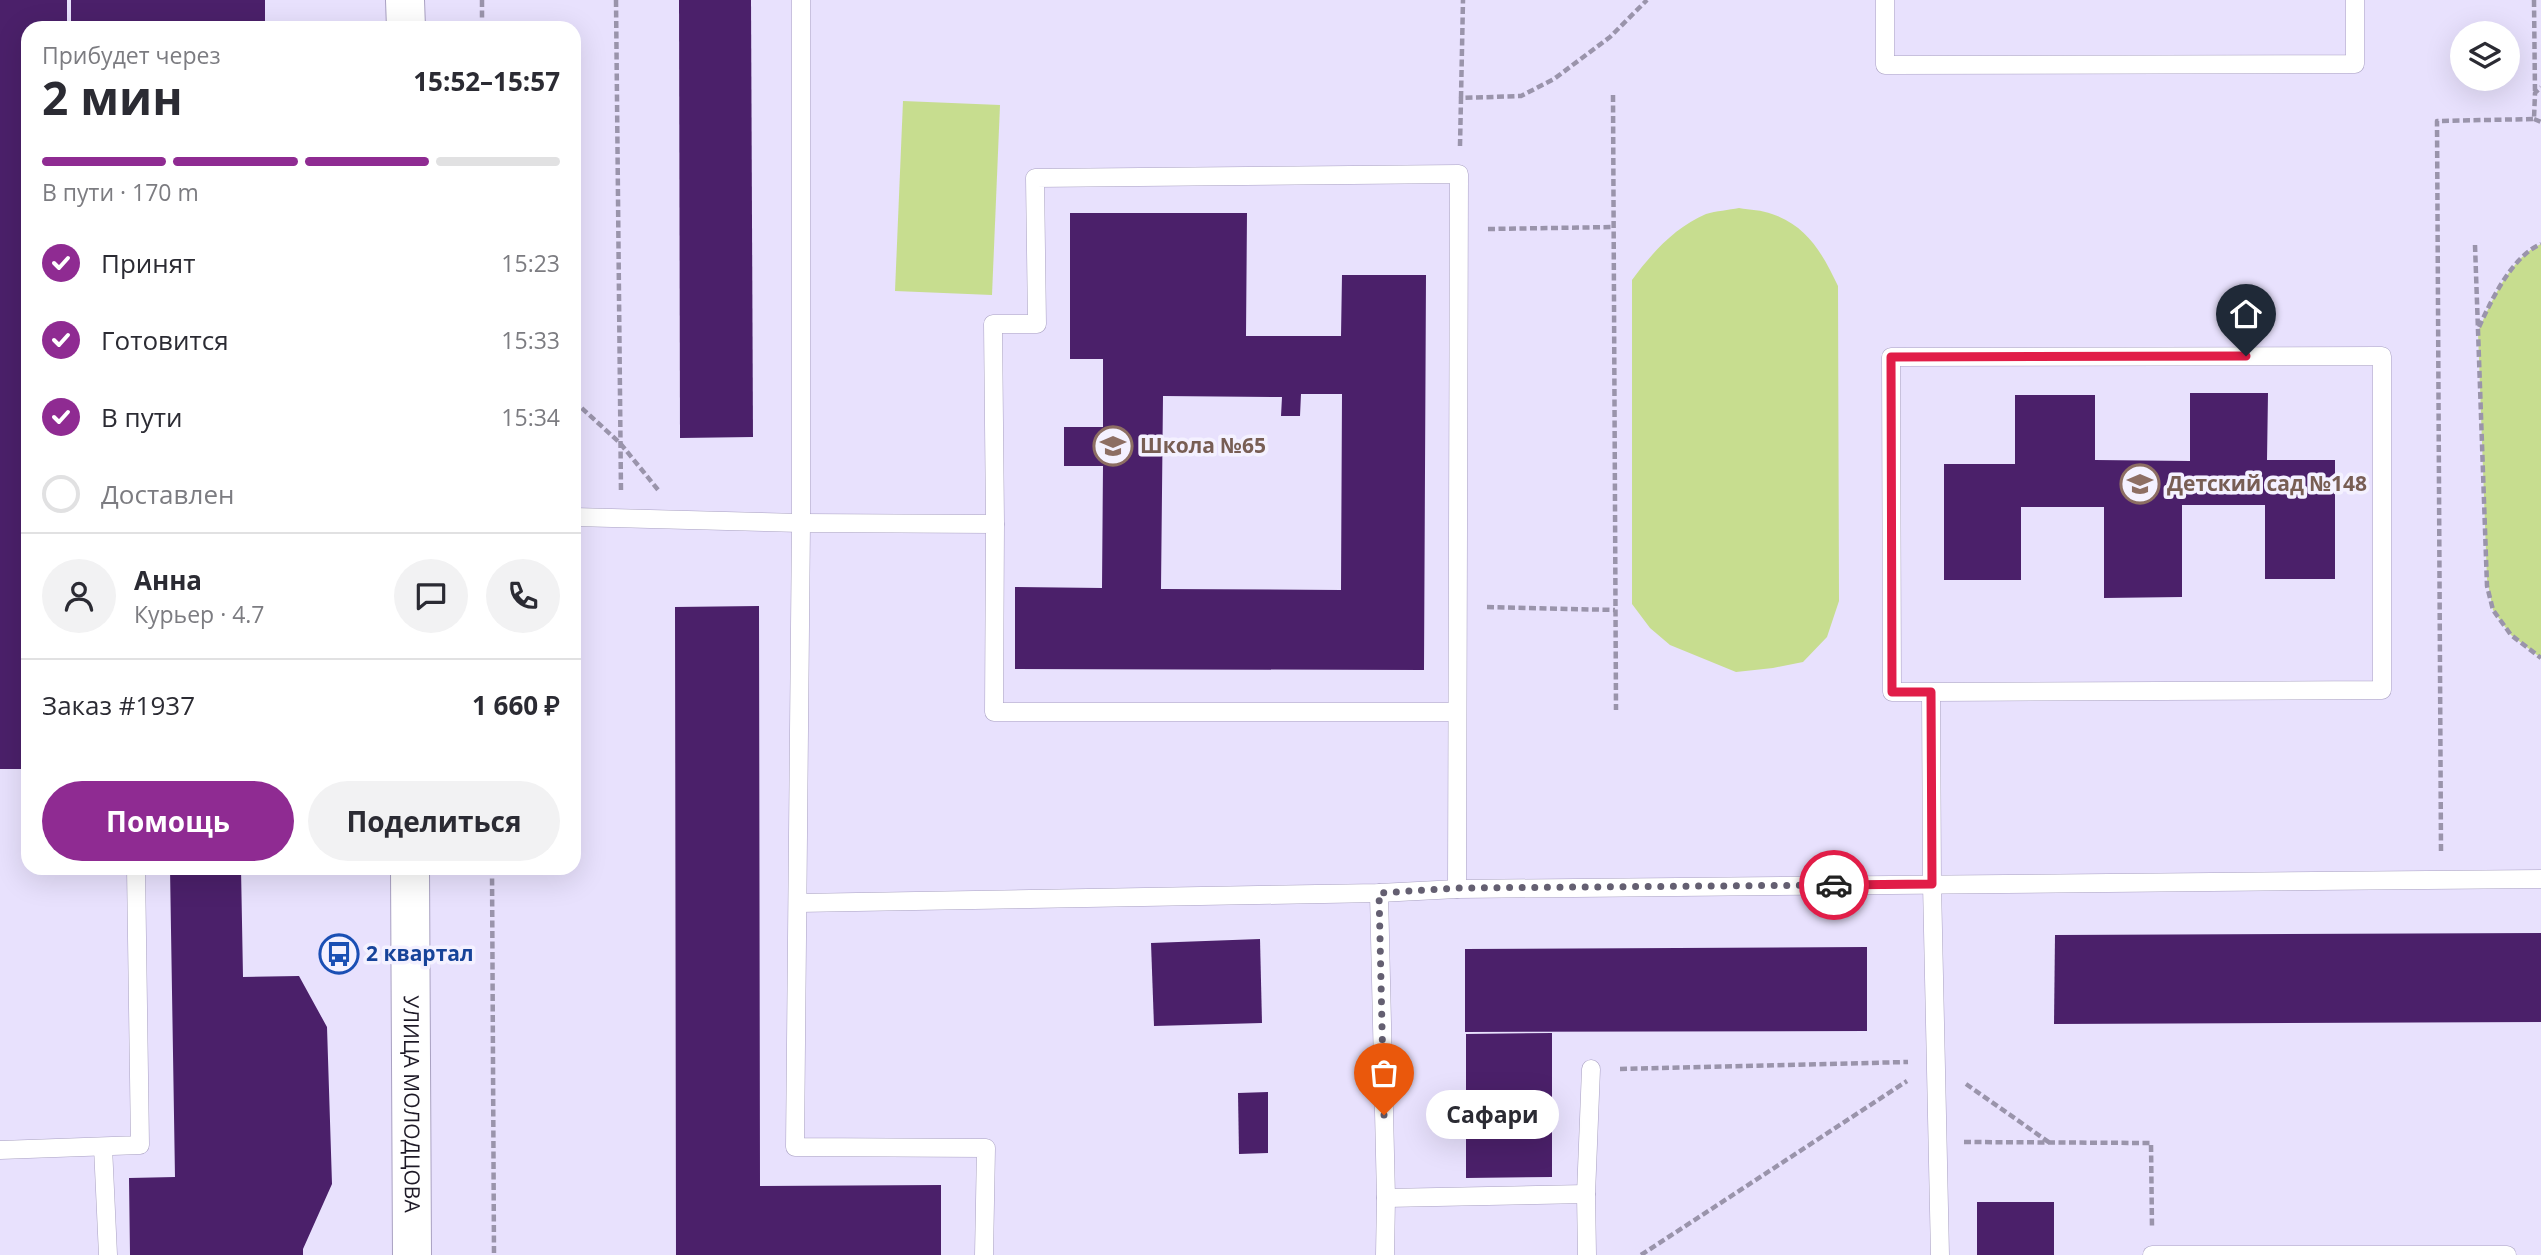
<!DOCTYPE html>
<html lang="ru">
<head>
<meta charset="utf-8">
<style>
  body { margin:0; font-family:"Open Sans",sans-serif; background:#f2f2f3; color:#2b2b33; height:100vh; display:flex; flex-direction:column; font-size:26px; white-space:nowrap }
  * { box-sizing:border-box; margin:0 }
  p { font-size:23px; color:#7c7c81 }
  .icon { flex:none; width:38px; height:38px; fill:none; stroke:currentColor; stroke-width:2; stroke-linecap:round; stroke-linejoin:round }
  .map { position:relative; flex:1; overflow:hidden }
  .panel { position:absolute; left:21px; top:21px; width:560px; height:854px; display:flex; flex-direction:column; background:#fff; border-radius:21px; box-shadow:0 7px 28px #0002 }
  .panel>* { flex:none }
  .controls { position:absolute; left:2450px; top:21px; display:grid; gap:14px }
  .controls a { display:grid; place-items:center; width:70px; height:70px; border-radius:50%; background:#fff; box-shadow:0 7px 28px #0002; font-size:35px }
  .pin { position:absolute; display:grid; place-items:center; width:60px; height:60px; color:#fff; margin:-72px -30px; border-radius:50% 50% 50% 0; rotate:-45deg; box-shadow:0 0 7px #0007 }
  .pin .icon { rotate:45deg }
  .courier { position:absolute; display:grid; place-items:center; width:70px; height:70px; margin:-35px; border:5px solid #e11d48; border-radius:50%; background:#fff; color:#222; box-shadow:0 2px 9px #0007 }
  .bubble { position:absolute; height:49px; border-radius:24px; background:#fff; box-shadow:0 7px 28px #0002; font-size:23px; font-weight:700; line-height:49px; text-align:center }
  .overview em { font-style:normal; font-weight:700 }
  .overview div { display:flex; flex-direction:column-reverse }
  .overview { display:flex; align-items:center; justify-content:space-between; height:119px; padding:0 21px }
  h1 { font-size:46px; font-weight:700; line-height:52px }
  .bar { display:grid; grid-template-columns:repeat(4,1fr); gap:10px 7px; align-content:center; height:84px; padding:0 21px }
  .bar i { height:9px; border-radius:5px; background:#e1e1e2 }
  .bar .selected { background:#8f2b92 }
  .bar p { grid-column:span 4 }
  .line { display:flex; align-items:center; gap:18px; padding:0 21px; border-top:2px solid #e1e1e2 }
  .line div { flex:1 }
  .round { display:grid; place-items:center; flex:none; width:74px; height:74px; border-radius:37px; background:#f2f2f3 }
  ol { padding:0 21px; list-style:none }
  li { display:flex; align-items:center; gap:21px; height:77px }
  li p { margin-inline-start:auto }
  li .icon { padding:7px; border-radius:50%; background:#8f2b92; color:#fff; stroke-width:4 }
  li:last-child { color:#7c7c81 }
  li i { width:38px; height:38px; border:4px solid #e1e1e2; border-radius:50% }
  .cta { display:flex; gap:14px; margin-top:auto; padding:14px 21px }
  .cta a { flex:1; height:80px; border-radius:42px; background:#8f2b92; color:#fff; font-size:28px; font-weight:700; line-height:80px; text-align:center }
  .cta a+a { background:#f2f2f3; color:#2b2b33 }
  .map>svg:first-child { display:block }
</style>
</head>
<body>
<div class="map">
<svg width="2541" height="1255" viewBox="0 0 2541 1255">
  <rect width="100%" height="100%" fill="#e8e1fd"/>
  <g fill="#c7dd8f">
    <path d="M903,101L1000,105L992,295L895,291Z"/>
    <path d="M1739,208C1750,210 1762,210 1772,214C1808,226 1823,255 1838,286L1839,601L1827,637L1803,662L1773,668L1736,672L1670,645L1650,628L1632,604V280C1651,254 1675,227 1706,214C1716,211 1729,210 1739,208Z"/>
    <path d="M2541,244V658L2511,635L2493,610L2487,579L2478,332C2490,303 2511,257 2541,244Z"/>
  </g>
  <g fill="#4b206a" fill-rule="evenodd">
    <path d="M0,0H67V28H28V769H0Z"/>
    <rect x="71" y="0" width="194" height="28"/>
    <path d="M679,0H751L753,437L680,438Z"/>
    <path d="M1070,213H1247L1246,336H1341L1342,275H1426L1424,670L1015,669V587L1102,588L1103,466H1064V427H1103V359H1070ZM1301,394H1342L1341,590L1161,589L1163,396L1282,397L1281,416H1300Z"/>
    <path d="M2190,393H2268L2267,460H2335V579H2265V505H2182V597L2104,598V507H2021V580H1944V464H2015V395H2095V460L2190,461Z"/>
    <path d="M759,606L760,1186L941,1185V1255H676L675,607Z"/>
    <path d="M170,868H241L243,977L299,976L327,1027L332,1184L303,1249V1255H130L129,1178L175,1177Z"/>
    <path d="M2541,933V1022L2054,1024L2055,935Z"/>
    <path d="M1260,939L1262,1023L1154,1026L1151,943Z"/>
    <path d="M1867,947V1031L1465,1032V949Z"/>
    <path d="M1552,1033V1177L1466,1178V1034Z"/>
    <path d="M1268,1092V1153L1239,1154L1238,1093Z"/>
    <rect x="1977" y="1202" width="77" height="53"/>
  </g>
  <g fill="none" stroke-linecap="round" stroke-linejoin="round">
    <g stroke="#a9a1c2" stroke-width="19">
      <g id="service">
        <path d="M1885,0V65L2355,64V0"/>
        <path d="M574,517L801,523V0"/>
        <path d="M995,524L993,324H1037L1035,178L1459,174L1457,889"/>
        <path d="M1931,692H1892L1891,357L2382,356V690L1931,692L1932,884L1940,1255"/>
        <path d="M1379,893L1386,1198L1385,1255"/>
        <path d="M798,903L1379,893L1457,889L2541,879"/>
        <path d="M103,1147L108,1255"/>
        <path d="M0,1150L140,1145L136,868"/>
        <path d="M1586,1194L1591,1069"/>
        <path d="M1386,1198L1586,1194L1587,1255"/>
        <path d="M984,1255L986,1148L795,1147L801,523L995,524L994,712H1457"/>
        <path d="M2152,1255H2507"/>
      </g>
    </g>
    <g stroke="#a9a1c2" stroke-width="40">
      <g id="tertiary">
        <path d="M405,0L406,28"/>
        <path id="s1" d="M410,868L412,1255"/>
      </g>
    </g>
    <g stroke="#9a94ab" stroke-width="4.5" stroke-dasharray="7 3.5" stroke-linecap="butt">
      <path d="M482,0V28"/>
      <path d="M616,0L621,492"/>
      <path d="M2534,0L2535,93"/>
      <path d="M1613,95L1616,710"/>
      <path d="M1461,98L1463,0"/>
      <path d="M2534,119L2541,122"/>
      <path d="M1460,146L1461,98L1521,96L1554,79L1610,37L1647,0"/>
      <path d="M1488,229L1613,227"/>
      <path d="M2475,245L2487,586L2493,610L2511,635L2541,658"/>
      <path d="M2479,327C2491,301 2512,256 2541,244"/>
      <path d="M574,401L620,443L659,491"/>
      <path d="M1487,607L1615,610"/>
      <path d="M2441,851L2437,121L2534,119L2535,93L2541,87"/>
      <path d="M492,868L494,1255"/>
      <path d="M1620,1069L1908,1062"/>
      <path d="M1966,1084L2050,1143"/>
      <path d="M1964,1142L2151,1143L2152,1228"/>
      <path d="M1641,1255L1907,1081"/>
    </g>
    <use href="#service" stroke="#fff" stroke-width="18"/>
    <use href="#tertiary" stroke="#fff" stroke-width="38"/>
  </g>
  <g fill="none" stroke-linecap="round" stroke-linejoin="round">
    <path stroke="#645f71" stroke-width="7" stroke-dasharray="0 12.6" d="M1384,1115L1379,893L1457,888L1834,885"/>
    <path stroke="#e11d48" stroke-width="9" d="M1834,885L1932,884L1931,692H1892L1891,357L2246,356"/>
  </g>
  <defs>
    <g id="school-ring" transform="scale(2.0125)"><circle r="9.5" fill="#f4f1ff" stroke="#8d6e63" stroke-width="1.5"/><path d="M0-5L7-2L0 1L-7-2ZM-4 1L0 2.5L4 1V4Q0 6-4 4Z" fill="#8d6e63"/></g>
    <g id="bus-ring" transform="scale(2.0125)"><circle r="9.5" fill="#f4f1ff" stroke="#1a4fb4" stroke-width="1.5"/><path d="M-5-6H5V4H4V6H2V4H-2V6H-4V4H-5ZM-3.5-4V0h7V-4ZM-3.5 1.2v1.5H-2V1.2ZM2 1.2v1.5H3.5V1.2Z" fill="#1a4fb4"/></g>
  </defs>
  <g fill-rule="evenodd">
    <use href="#school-ring" x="1113" y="446"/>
    <use href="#school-ring" x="2140" y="484"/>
    <use href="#bus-ring" x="339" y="954"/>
  </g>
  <g text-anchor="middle" stroke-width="7" stroke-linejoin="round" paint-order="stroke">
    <g font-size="21" font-weight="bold" fill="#785e54" stroke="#f4f1ff" text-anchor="start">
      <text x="1140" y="453">Школа №65</text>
      <text x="2167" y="491">Детский сад №148</text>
    </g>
    <g font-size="21" font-weight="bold" fill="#164399" stroke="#f4f1ff" text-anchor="start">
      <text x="366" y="961">2 квартал</text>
    </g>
    <g font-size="21" fill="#1d1926" stroke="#f4f1ff">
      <text dy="7" stroke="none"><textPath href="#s1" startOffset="236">УЛИЦА МОЛОДЦОВА</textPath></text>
    </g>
  </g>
</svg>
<div class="controls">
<a><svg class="icon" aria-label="layers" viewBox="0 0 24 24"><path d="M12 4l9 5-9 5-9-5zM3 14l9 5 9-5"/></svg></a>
</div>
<div class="pin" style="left:1384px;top:1115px;background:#ea580c"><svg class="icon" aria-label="bag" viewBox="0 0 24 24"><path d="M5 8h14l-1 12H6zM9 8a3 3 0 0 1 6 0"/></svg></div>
<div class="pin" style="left:2246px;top:356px;background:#1f2937"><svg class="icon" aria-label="home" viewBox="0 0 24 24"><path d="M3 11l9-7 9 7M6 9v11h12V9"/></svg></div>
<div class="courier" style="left:1834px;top:885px"><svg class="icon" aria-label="car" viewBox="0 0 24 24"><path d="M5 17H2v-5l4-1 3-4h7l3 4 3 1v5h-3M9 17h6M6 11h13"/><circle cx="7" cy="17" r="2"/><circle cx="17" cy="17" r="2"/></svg></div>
<div class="bubble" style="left:1426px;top:1090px;width:133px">Сафари</div>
<section class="panel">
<div class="overview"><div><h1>2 мин</h1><p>Прибудет через</p></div><em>15:52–15:57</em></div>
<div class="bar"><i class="selected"></i><i class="selected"></i><i class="selected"></i><i></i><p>В пути · 170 m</p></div>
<ol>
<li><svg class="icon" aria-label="check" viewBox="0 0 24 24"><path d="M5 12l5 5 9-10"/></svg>Принят<p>15:23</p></li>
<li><svg class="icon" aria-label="check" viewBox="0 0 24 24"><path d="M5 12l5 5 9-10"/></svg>Готовится<p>15:33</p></li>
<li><svg class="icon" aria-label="check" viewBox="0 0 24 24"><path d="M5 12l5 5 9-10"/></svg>В пути<p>15:34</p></li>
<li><i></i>Доставлен</li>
</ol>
<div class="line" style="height:126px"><a class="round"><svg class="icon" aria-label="person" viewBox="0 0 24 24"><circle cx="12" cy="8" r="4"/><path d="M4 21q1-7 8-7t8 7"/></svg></a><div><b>Анна</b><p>Курьер · 4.7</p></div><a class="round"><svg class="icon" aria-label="chat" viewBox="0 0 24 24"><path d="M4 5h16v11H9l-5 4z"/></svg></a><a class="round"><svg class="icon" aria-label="phone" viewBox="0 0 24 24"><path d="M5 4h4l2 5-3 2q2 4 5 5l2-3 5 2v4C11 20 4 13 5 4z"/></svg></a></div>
<div class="line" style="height:91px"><div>Заказ #1937</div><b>1 660 ₽</b></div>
<div class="cta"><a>Помощь</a><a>Поделиться</a></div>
</section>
</div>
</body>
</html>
